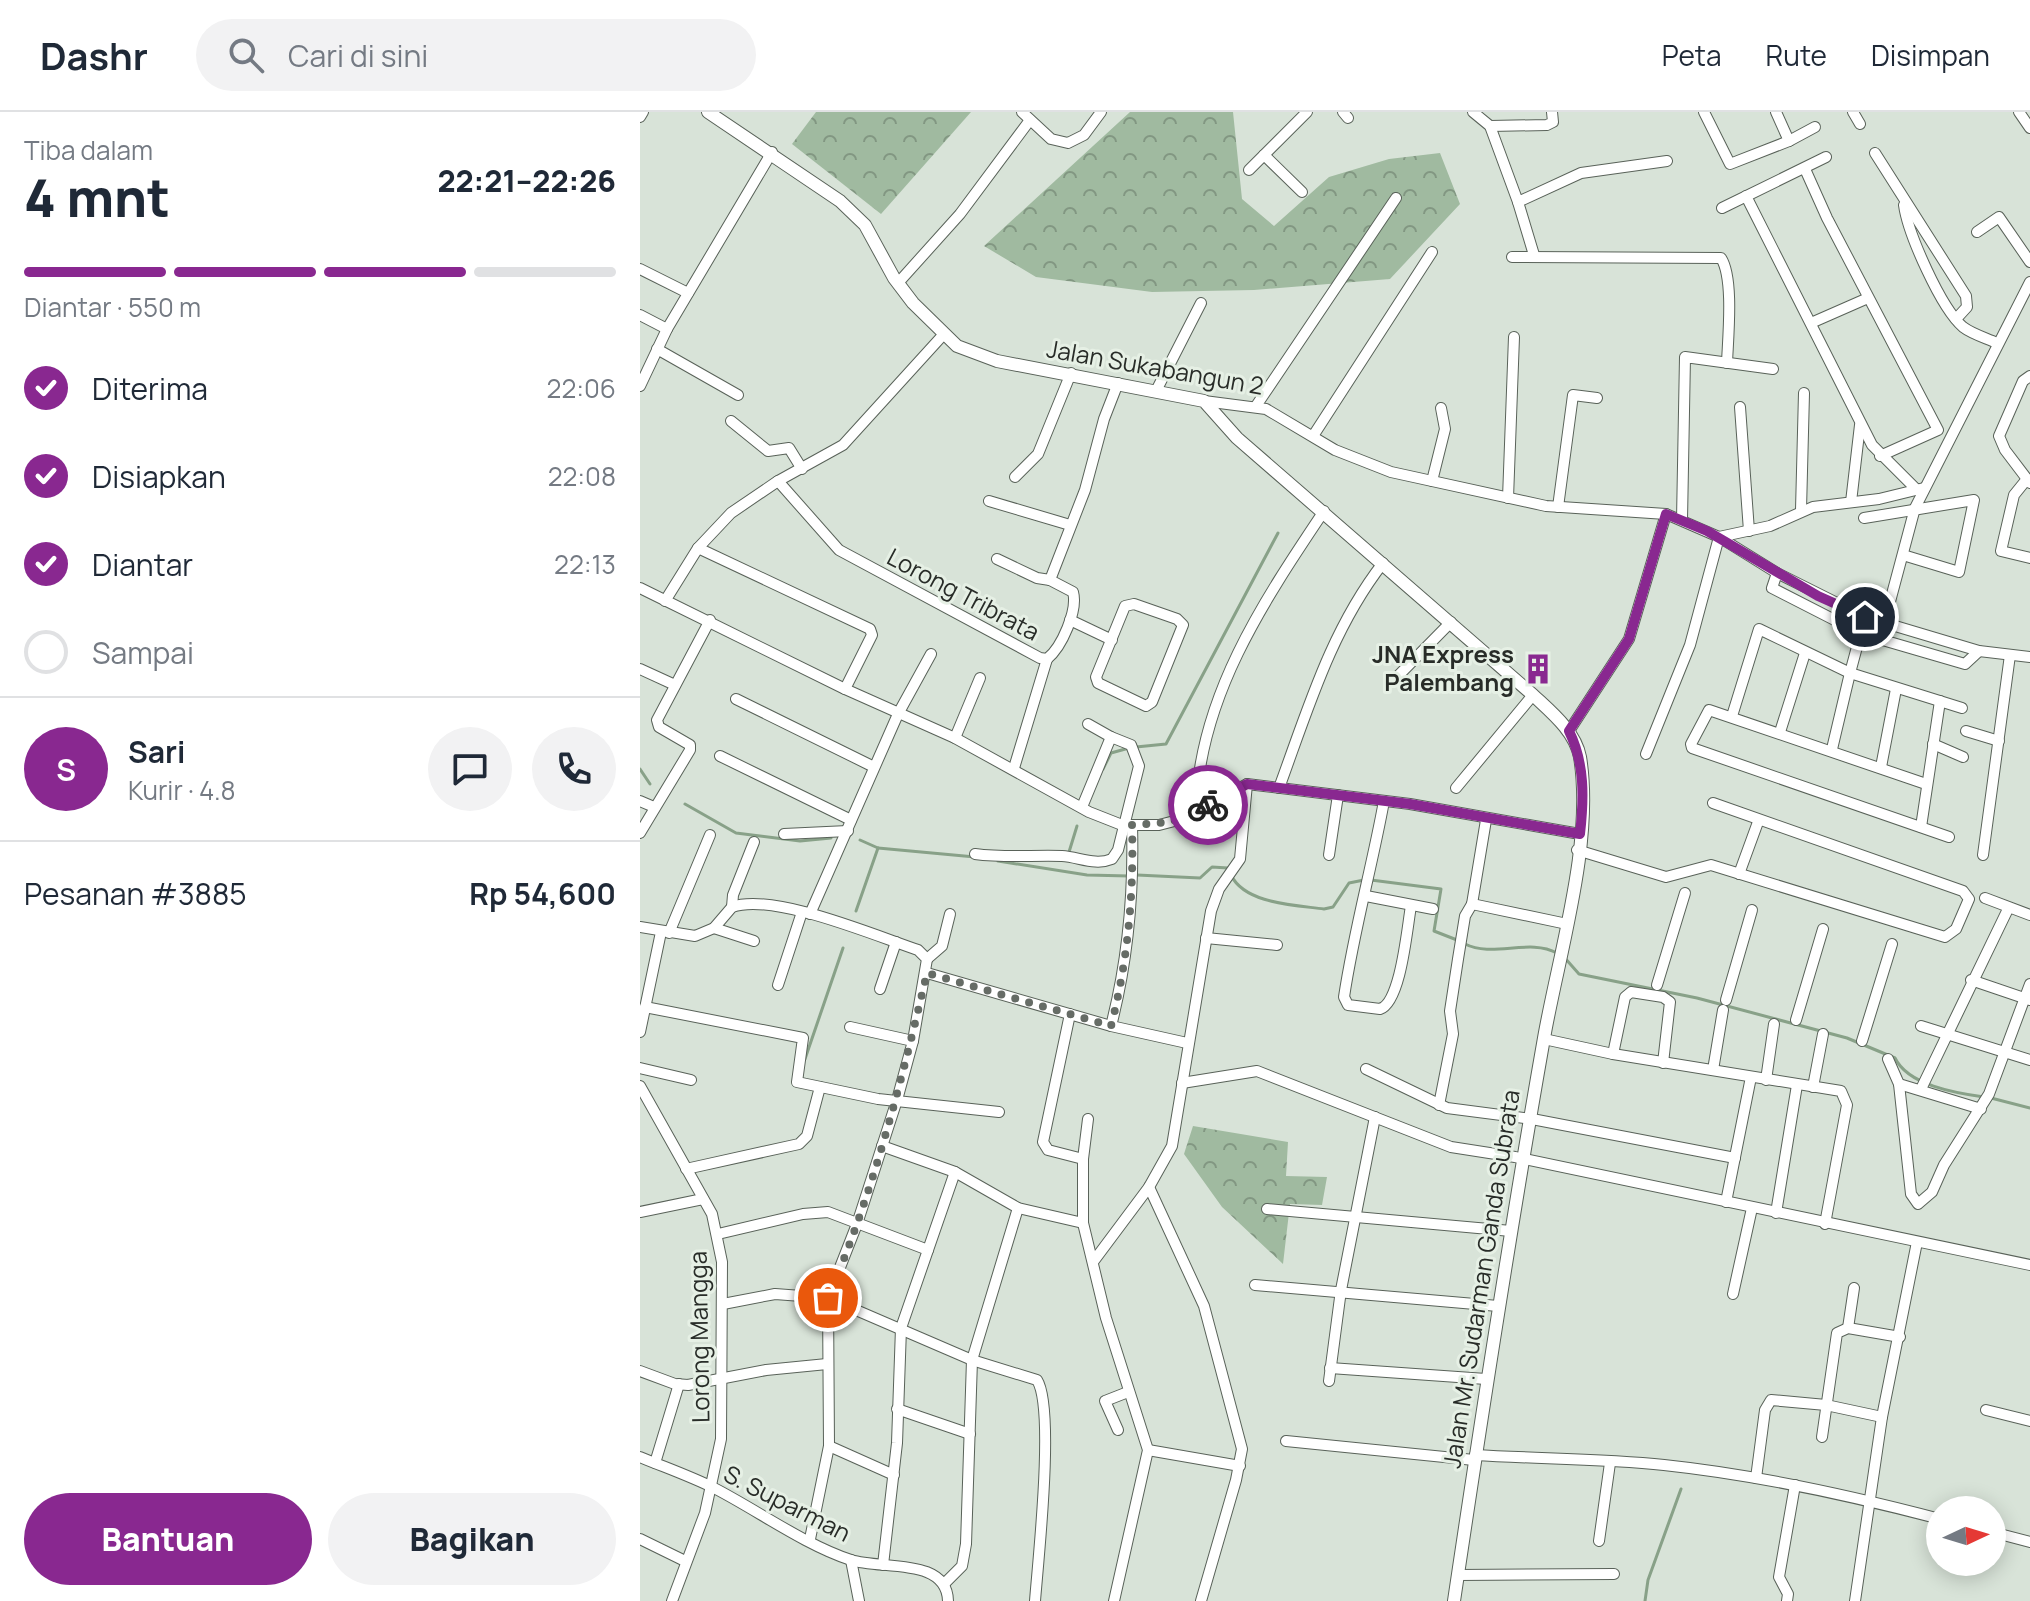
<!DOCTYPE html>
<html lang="id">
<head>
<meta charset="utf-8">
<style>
  body { margin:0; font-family:Manrope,sans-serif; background:#f2f2f3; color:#1f2937; height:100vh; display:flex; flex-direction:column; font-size:30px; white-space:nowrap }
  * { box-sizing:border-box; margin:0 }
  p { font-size:26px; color:#747a83 }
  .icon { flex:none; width:44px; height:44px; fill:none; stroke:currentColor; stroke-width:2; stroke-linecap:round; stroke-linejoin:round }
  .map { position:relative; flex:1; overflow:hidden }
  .side { display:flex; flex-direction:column; background:#fff; width:640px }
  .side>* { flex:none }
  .needle { width:52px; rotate:86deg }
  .controls { position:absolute; left:1286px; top:1384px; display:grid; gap:16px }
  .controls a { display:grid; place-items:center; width:80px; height:80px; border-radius:50%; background:#fff; box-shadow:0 4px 20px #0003; font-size:40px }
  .pin { position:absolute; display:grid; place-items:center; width:68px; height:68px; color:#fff; margin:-34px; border:4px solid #fff; border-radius:50%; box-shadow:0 2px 8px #0007 }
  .courier { position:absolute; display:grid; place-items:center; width:80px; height:80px; margin:-40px; border:6px solid #892890; border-radius:50%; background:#fff; color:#222; box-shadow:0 2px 10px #0007 }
  .overview em { font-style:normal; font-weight:800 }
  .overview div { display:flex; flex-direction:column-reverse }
  .overview { display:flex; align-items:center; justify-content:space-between; height:136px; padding:0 24px }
  h1 { font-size:52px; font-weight:800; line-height:60px }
  .bar { display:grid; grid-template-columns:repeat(4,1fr); gap:12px 8px; align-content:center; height:96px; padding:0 24px }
  .bar i { height:10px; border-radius:6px; background:#e0e1e3 }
  .bar .selected { background:#892890 }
  .bar p { grid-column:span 4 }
  .line { display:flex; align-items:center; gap:20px; padding:0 24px; border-top:2px solid #e0e1e3 }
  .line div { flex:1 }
  .round { display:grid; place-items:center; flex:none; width:84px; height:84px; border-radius:42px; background:#f2f2f3 }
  ol { padding:0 24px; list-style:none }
  li { display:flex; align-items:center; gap:24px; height:88px }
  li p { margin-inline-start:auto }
  li .icon { padding:8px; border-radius:50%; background:#892890; color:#fff; stroke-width:4 }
  li:last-child { color:#747a83 }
  li i { width:44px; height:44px; border:4px solid #e0e1e3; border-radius:50% }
  .button { display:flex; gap:16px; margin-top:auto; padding:16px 24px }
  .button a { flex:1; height:92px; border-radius:48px; background:#892890; color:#fff; font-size:32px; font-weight:800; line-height:92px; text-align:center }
  .button a+a { background:#f2f2f3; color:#1f2937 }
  header { display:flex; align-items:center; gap:48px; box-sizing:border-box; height:112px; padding:0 40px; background:#fff; border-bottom:2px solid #e0e1e3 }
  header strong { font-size:38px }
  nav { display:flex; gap:44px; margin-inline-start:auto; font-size:28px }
  .search { width:560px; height:72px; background:#f2f2f3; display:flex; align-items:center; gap:20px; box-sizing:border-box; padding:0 28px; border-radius:44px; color:#747a83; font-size:30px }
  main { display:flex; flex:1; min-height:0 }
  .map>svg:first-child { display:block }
</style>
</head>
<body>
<header>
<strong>Dashr</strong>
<div class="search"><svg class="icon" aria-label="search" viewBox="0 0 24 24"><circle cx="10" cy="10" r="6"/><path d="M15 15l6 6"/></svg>Cari di sini</div>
<nav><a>Peta</a><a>Rute</a><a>Disimpan</a></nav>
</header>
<main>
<section class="side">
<div class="overview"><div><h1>4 mnt</h1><p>Tiba dalam</p></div><em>22:21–22:26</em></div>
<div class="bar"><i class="selected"></i><i class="selected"></i><i class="selected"></i><i></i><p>Diantar · 550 m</p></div>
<ol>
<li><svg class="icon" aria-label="check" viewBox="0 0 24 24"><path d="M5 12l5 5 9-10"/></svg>Diterima<p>22:06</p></li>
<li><svg class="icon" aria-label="check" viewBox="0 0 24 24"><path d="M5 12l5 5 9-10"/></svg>Disiapkan<p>22:08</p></li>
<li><svg class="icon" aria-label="check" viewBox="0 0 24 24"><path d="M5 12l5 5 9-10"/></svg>Diantar<p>22:13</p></li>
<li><i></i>Sampai</li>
</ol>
<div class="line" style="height:144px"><b class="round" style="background:#892890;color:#fff">S</b><div><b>Sari</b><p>Kurir · 4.8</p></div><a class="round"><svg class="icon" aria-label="chat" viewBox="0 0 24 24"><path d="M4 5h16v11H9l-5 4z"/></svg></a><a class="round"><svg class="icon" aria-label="phone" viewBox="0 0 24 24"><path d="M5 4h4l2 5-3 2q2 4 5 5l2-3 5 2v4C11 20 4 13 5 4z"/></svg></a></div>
<div class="line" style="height:104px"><div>Pesanan #3885</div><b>Rp 54,600</b></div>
<div class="button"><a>Bantuan</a><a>Bagikan</a></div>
</section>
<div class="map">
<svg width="1390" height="1489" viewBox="0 0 1390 1489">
  <defs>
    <pattern id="forest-crowns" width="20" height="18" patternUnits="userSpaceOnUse" patternTransform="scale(2)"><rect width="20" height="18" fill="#a0baa0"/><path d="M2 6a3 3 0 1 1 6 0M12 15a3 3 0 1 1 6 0" fill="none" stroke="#829782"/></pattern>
  </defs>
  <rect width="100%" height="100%" fill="#d8e3d8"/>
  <g fill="url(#forest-crowns)">
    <path d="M176,0H331L241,102L152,32Z"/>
    <path d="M490,0H593L602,87L634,114L689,65L749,47L800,41L820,92L750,167L614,178L512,180L396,165L344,134Z"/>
    <path d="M553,1014L648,1030L646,1064L687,1065L682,1093L650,1092L643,1152L582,1095L544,1042Z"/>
  </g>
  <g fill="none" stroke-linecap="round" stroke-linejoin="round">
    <g stroke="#88a188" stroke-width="3">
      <path d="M496,635L526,632L638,421"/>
      <path d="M0,657L10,672"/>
      <path d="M463,657L471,641L489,636"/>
      <path d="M45,692L96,721L160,729L191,726"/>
      <path d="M220,728L238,736L335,745"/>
      <path d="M429,740L437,714"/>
      <path d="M358,749L447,763L489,764"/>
      <path d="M497,763L560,766L572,755L588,756"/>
      <path d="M591,763C605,792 655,793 684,797L693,795L709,771L724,768"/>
      <path d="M731,768L801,777L794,819L817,828"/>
      <path d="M216,799L238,736"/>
      <path d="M825,832C853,846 889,826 917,841"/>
      <path d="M924,845L939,862L1057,886L1207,926L1255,946C1268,973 1315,981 1344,985"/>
      <path d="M165,947L203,836"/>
      <path d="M1351,986L1390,996"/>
      <path d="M1005,1489L1008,1468L1041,1377"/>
    </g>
    <g stroke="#596259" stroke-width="12">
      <g id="minor">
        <path d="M382,0L411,27L428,31L444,23L461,0"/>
        <path d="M703,0L708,6"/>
        <path d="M833,0L850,14L878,90L941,61L1027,49"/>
        <path d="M1064,0L1090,52L1149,29L1136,0"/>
        <path d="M1213,0L1220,12"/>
        <path d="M1379,0L1390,16"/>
        <path d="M0,5L3,0"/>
        <path d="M850,14L907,13L913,10L912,0"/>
        <path d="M1149,29L1175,15"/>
        <path d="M1235,41L1326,184L1327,195L1316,207"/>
        <path d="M624,43L662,80"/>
        <path d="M1165,57L1187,106L1298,318L1240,344"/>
        <path d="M609,58L667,0"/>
        <path d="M1106,84L1232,333L1277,378"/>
        <path d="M878,90L894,143"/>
        <path d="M1264,93C1268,122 1301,196 1323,215C1332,222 1346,226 1357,231"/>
        <path d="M1082,96L1186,45"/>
        <path d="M1337,120L1359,105L1390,150"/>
        <path d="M872,145L1081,146C1094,166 1088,225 1087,251"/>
        <path d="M0,157L48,181"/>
        <path d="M258,171L320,102L390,8"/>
        <path d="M0,203L27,217"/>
        <path d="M1171,211L1228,186"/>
        <path d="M17,237L98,283"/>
        <path d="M1390,264L1383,269L1359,324L1365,338L1390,371"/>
        <path d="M0,274L27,217L132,40"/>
        <path d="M516,279L561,191"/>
        <path d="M564,289L626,297L695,338L751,360L906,394L1026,402L1079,425L1137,461L1225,505L1339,539L1390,545"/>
        <path d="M616,294L756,86"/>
        <path d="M1100,295L1109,419"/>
        <path d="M91,309L128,339L149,336L162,357"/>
        <path d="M673,324L792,140"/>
        <path d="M375,365L398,342L431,261"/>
        <path d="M1387,367L1374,383L1361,439L1390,446"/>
        <path d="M138,369L199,438L400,546L407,547C422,535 438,498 433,480L410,468L445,378L464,307L478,271"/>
        <path d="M792,369L805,317L801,296"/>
        <path d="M868,386L874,225"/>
        <path d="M349,389L430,413"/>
        <path d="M1211,390L1220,313"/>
        <path d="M918,395L933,283L957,286"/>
        <path d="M1161,398L1164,281"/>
        <path d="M1224,406L1334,388L1319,460L1263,443"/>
        <path d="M1042,408L1045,245L1133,257"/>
        <path d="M58,436L230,517L232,523L205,577"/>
        <path d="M357,447L397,466L410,468"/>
        <path d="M1137,461L1132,476L1222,522L1325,552L1339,539"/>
        <path d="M0,476L205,577L315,626L449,700L482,713H519L546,706L607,672L770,692L940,722"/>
        <path d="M25,489L58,436L91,401L138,369L203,333L303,223"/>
        <path d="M494,492L537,507L543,513L512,590L506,594L458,571L456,565L485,494Z"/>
        <path d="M1225,505L1210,561L1322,596"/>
        <path d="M430,508L472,528"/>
        <path d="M1244,512L1275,396L1390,170"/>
        <path d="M0,557L35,573"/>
        <path d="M754,568L811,510"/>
        <path d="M96,587L234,655"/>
        <path d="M1092,604L1119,517L1210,561L1192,637"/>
        <path d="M448,612L471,625"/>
        <path d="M929,619L989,527L1026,402"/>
        <path d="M1326,619L1359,629"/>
        <path d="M1140,620L1165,541"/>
        <path d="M315,626L340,566"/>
        <path d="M1293,632L1323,645"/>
        <path d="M1006,642L1050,533L1079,425L1130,414L1173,395L1239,387L1284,376"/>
        <path d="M80,644L211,708"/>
        <path d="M1241,655L1256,577"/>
        <path d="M374,656L407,547"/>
        <path d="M1286,672L1069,598L1051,632L1052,636L1309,725"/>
        <path d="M639,676C668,597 691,518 743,451"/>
        <path d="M816,676L893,583"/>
        <path d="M0,689L14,695"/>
        <path d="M744,689C732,755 714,818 704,885L708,893L740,897C761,890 767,816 771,794"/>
        <path d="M556,700C558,587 623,490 684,399"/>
        <path d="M846,708L832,792L927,812"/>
        <path d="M1281,715L1300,589"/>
        <path d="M0,721L50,638V633L19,615L17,608L70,508"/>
        <path d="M144,722L208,719"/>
        <path d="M937,738L1026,765L1071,753L1305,825L1316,817L1329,787L1323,779L1073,691"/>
        <path d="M335,742C364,746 393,743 422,744C439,745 455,754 472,747L478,738L499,654L491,633L471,625L442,695"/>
        <path d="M689,743L698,683"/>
        <path d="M1343,743L1370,543"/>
        <path d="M1099,762L1118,710"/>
        <path d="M726,784L793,797"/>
        <path d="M1345,786L1390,803"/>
        <path d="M92,795L93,783L114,730"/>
        <path d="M170,802L258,602L291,542"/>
        <path d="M0,815L55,824L74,816L92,795C133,780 236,824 278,838L287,847L273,929L257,988L217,1112L188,1186L189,1334L170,1427"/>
        <path d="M74,816L114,829"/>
        <path d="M29,821L70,723"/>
        <path d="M566,826L637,833"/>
        <path d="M287,847L302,834L310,802"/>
        <path d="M287,861L471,914L547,931"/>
        <path d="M1331,868L1390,888"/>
        <path d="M138,873L162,800"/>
        <path d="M1017,873L1045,781"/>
        <path d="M240,877L256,830"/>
        <path d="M1086,888L1112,798"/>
        <path d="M5,895L163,926L157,970L238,987L359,1000"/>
        <path d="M430,902L403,1030L408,1038L443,1047"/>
        <path d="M1156,908L1183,817"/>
        <path d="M471,914C488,848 494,781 492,713"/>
        <path d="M1281,914L1390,948"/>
        <path d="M210,915L273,929"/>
        <path d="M0,920L21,820"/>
        <path d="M904,927L973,942L1201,979L1207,993L1185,1112"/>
        <path d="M1222,929L1252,832"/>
        <path d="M973,942L985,885L991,880L1023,885L1030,890L1023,951"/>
        <path d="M1248,947L1259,972L1271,1082L1278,1092L1292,1080L1304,1053L1349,982L1390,872"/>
        <path d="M0,956L51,968"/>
        <path d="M726,957L807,996L892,1007L1095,1046"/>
        <path d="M1073,958L1083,898"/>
        <path d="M1126,968L1134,912"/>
        <path d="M542,971L617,959L811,1035L875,1045L1390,1153"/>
        <path d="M1259,972L1341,997"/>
        <path d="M0,974L72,1102L82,1150L81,1327L65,1401L32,1489"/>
        <path d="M1173,975L1183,922"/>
        <path d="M1281,977L1368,797"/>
        <path d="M799,993L813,922L810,899L818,847L825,804L832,792"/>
        <path d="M448,1007L443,1047V1111L466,1206L508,1338L474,1489"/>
        <path d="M242,1034L315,1060L378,1096L443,1111"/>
        <path d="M46,1057L159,1032L167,1024L180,975"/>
        <path d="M509,1075L564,1194L602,1337L596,1368L561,1489"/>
        <path d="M1086,1090L1111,965"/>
        <path d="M627,1097L871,1119"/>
        <path d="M0,1100L63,1087"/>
        <path d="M1136,1101L1157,973"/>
        <path d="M78,1122L163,1102L188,1100L288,1138"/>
        <path d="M453,1150L509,1075L532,1034L571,799L579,777L600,747L607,672"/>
        <path d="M615,1173L858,1194"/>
        <path d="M1093,1182L1112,1096"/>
        <path d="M83,1192L135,1182L188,1186L332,1248L397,1268C415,1296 398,1449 395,1489"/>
        <path d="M1208,1216L1214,1176"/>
        <path d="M690,1256L846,1267"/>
        <path d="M0,1259L35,1272L48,1273L126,1258L187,1252"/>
        <path d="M689,1269L701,1178L735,1005"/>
        <path d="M257,1297L330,1322"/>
        <path d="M1346,1298L1390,1309"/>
        <path d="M478,1318L465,1289L488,1280"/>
        <path d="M1182,1325L1197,1221L1208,1216L1260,1225"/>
        <path d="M646,1329L834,1348"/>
        <path d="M189,1334L254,1363"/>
        <path d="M508,1338L600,1354"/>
        <path d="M835,1343C898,1347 962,1346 1024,1353C1118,1363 1209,1383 1300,1407"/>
        <path d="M0,1345C24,1355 50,1364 74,1376C117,1398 165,1433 211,1448C241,1458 307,1445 308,1489"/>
        <path d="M15,1351L39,1272"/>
        <path d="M1116,1366L1125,1298L1131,1288L1186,1293L1242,1305"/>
        <path d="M1352,1420L1390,1430"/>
        <path d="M0,1427L45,1449"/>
        <path d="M959,1429L970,1351"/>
        <path d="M211,1448L219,1489"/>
        <path d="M243,1453L257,1331L261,1216L315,1060"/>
        <path d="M818,1463L974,1462"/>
        <path d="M305,1471L322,1454L326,1432L332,1248L378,1096"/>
        <path d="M1147,1489L1148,1482L1139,1465L1155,1373"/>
        <path d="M1215,1489L1242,1305L1277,1130"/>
      </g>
    </g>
    <g stroke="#596259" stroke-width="14">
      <path id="tertiary" d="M68,0L200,89L225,113L254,166L273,191L317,234L357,249L564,289L597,326L893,583C911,600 935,619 940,645C954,730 919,841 904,926C871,1113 842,1301 814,1489"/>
    </g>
    <use href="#minor" stroke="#fff" stroke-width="10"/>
    <use href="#tertiary" stroke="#fff" stroke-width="12"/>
  </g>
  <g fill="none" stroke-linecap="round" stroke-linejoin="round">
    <path stroke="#666c66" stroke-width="8" stroke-dasharray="0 14.4" d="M188,1186C233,1081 261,972 287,861L471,914C488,848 494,781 492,713L531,710L568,693"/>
    <path stroke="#892890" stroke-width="10" d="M568,693L607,672L770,692L940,722C944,686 945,652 929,619L989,527L1026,402L1067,419L1178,484L1225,505"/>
  </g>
  <defs>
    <g id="building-bare" transform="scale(2.4)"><path d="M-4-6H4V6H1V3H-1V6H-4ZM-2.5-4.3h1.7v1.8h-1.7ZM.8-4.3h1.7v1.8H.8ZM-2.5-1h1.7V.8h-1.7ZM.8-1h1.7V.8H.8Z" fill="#892890" stroke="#e6f0e5" stroke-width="2.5" paint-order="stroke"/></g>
  </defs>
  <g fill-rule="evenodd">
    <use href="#building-bare" x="898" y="557"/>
  </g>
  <g text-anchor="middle" stroke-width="6" stroke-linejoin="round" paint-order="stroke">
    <g font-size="24" fill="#282c28" stroke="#e6f0e5">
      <text transform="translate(515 256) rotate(10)" y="8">Jalan Sukabangun 2</text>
      <text transform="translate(323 483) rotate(28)" y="8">Lorong Tribrata</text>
      <text transform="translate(842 1167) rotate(-81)" y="8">Jalan Mr. Sudarman Ganda Subrata</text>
      <text transform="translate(60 1225) rotate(-91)" y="8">Lorong Mangga</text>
      <text transform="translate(147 1392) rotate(27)" y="8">S. Suparman</text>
    </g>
    <g font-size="24" font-weight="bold" fill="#282c28" stroke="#e6f0e5" text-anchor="end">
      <text x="874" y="551">JNA Express<tspan x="874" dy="28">Palembang</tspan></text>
    </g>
  </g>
</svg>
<div class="controls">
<a><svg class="needle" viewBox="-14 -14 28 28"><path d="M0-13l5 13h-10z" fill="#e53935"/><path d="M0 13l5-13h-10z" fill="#747a83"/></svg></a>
</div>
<div class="pin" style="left:188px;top:1186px;background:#ea580c"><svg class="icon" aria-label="bag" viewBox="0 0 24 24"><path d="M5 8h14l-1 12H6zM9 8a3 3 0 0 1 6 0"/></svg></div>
<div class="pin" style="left:1225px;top:505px;background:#1f2937"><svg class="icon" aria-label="home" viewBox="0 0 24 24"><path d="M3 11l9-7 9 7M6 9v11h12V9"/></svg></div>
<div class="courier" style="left:568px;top:693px"><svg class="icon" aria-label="bike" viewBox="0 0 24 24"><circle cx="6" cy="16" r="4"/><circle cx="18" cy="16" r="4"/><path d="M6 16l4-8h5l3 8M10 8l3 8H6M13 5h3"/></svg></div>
</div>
</main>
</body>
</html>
